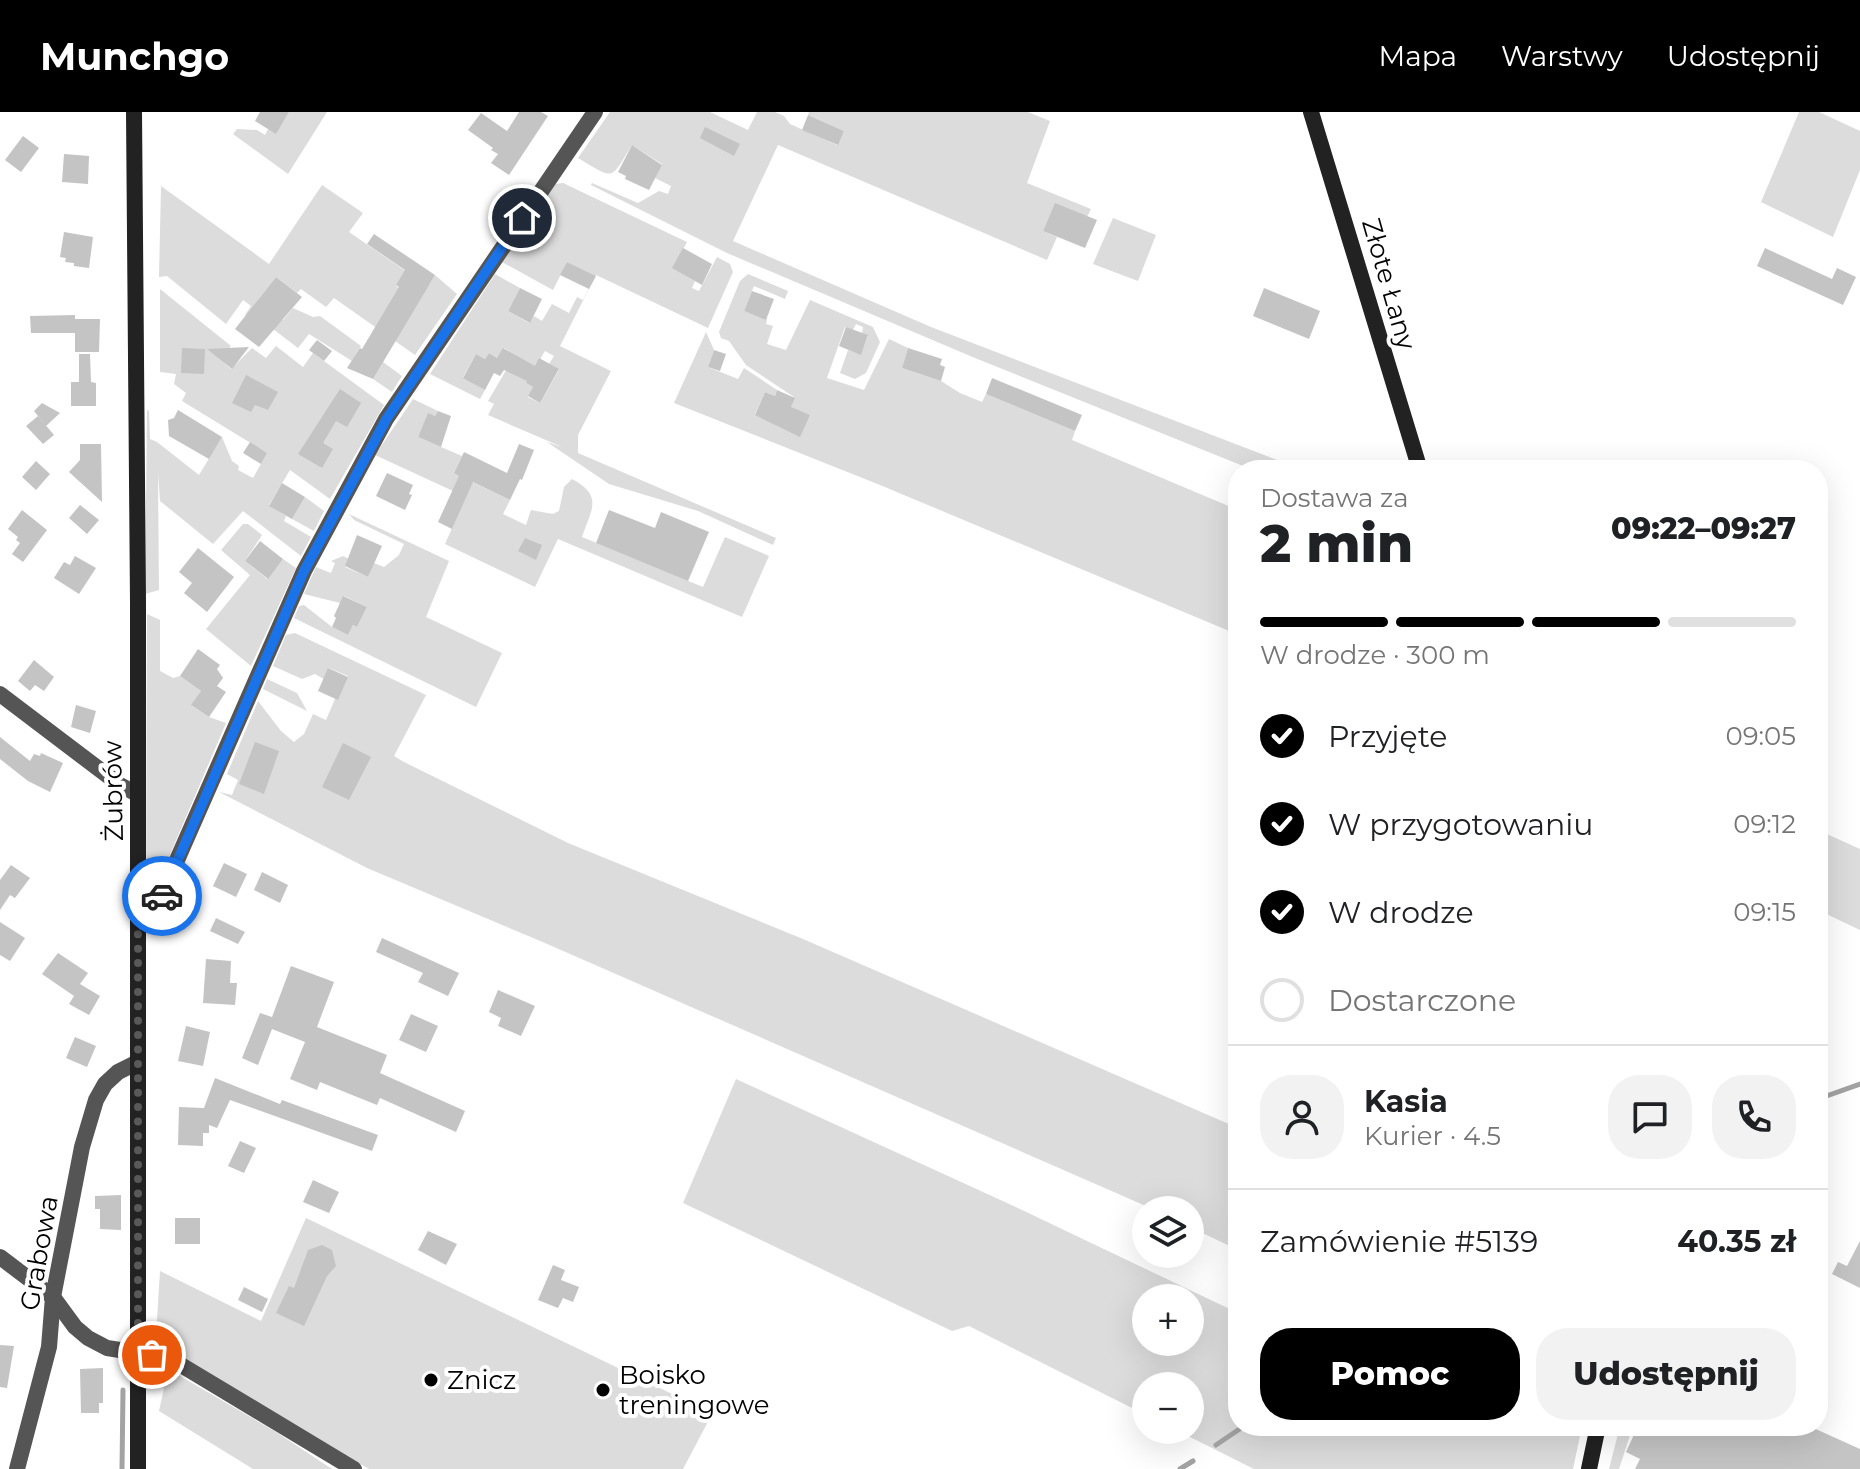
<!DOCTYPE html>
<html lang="pl">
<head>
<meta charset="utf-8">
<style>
  body { margin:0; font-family:Montserrat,sans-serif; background:#f2f2f2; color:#202124; height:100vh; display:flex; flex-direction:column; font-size:30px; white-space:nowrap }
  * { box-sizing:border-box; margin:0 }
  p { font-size:26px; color:#757577 }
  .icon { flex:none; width:44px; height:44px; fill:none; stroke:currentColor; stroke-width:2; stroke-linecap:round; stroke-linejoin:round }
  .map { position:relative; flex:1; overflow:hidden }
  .drawer { position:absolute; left:1228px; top:348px; width:600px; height:976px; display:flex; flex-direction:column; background:#fff; border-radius:32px; box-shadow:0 8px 32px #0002 }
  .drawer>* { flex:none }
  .controls { position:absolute; left:1132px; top:1084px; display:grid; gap:16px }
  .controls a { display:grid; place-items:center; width:72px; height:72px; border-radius:50%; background:#fff; box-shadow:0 8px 32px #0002; font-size:40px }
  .pin { position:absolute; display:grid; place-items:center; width:68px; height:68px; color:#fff; margin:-34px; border:4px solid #fff; border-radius:50%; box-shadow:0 2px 8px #0007 }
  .courier { position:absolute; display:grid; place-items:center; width:80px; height:80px; margin:-40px; border:6px solid #1a73e8; border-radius:50%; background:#fff; color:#222; box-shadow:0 2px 10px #0007 }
  .overview em { font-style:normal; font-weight:800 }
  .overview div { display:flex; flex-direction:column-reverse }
  .overview { display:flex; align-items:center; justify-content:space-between; height:136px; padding:0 32px }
  h1 { font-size:52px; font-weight:800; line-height:60px }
  .bar { display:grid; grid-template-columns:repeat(4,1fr); gap:12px 8px; align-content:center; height:96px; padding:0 32px }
  .bar i { height:10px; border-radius:6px; background:#e0e0e0 }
  .bar .selected { background:#000 }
  .bar p { grid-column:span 4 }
  .line { display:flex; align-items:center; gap:20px; padding:0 32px; border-top:2px solid #e0e0e0 }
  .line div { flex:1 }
  .round { display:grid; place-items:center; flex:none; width:84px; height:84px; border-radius:32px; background:#f2f2f2 }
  ol { padding:0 32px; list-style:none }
  li { display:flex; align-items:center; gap:24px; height:88px }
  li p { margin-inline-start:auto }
  li .icon { padding:8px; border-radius:50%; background:#000; color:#fff; stroke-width:4 }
  li:last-child { color:#757577 }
  li i { width:44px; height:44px; border:4px solid #e0e0e0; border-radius:50% }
  .action { display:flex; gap:16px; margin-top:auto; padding:16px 32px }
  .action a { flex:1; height:92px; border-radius:32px; background:#000; color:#fff; font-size:32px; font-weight:800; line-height:92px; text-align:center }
  .action a+a { background:#f2f2f2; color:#202124 }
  header { display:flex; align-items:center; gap:48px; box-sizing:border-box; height:112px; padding:0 40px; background:#000; color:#fff }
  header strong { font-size:38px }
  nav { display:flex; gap:44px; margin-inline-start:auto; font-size:28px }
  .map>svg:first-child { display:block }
</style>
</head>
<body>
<header>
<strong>Munchgo</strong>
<nav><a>Mapa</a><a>Warstwy</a><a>Udostępnij</a></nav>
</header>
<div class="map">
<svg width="1860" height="1357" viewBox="0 0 1860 1357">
  <rect width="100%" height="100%" fill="#fff"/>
  <g fill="#dcdcdc" fill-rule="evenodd">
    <path d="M289,0H327L288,62L233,22L237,17L257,18L265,23L268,17L276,21Z"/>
    <path d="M610,0H710L748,18L757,0H775L784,4L790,12L837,33L844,19L808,3L809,0H1028L1050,9L1027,71L1091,97L1087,105L1055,92L1043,119L1057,125L1047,148L778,33L733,129L931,215L1303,358H1253L975,246L727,141L591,73L592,71L638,91L659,79L668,82L671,74L655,66L662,52L632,33C610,68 616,69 578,46Z"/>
    <path d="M1799,0H1819L1860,19V58L1833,125L1761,90Z"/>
    <path d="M563,71L687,130L673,156L695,169L692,176L699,179L717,145L730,152L733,160L708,216L596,163L560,234L611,259L578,323V341L776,426L773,433L698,399L609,372L547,330L562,335L488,303L494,292L488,289L515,243L504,236L497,246L489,241L485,247L476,242L463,265L485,278L480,287L430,262L495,162L520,176L508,199L529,211L534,204L542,209L552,192L569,201L577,185L583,188L595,164L567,150L553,178L502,150L555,72ZM545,239L554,244L549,252L559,258L540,291L528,285L533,275L526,271Z"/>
    <path d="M322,73L363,101L349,120L410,162L400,167L396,174L401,177L429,173L435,163L457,182L415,243L334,186L326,195L301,177L297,181L276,165L258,188L283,208L293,196L313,205L320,204L361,234L352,249L309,222L298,236L273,217L269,221L245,203L251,194L243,188L226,212L167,164L159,165L161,74L269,152Z"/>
    <path d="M1113,106L1156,123L1138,169L1093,152Z"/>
    <path d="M748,162L788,179L785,187L754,174L744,199L767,208L766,212L773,214L767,232L786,238L810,188L873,215L880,230L866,261L855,267L840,261L848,238L861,242L868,224L862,221L863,215L856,212L853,218L845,215L827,266L864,278L889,227L908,236L902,256L941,269L960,281L982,290L986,282L1075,319L1072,328L1238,398V515L1234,521L880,373L674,291L706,220L714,238L708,255L738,267L744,256L777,278L775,284L765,280L755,302L800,324L791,295L794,285L746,253L729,229L721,226L719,220L740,169Z"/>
    <path d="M160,177L231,234L220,247L231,257L252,236L266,246L276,234L303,255L313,241L384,293L330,387L290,358L269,393L286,404L284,409L311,425L301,444L243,399L213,432L160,389L158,361L159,478L145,482L147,299L149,298L150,327L157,330L199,363L222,325L232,349L239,354L238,358L253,366L267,341L182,289L186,281L174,272L176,262L160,260Z"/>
    <path d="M383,250L402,264L392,280L373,267Z"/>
    <path d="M413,287L438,299L435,304L428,302L418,325L462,344L454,361L510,388L503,402L526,413L531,398L553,402L559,399L564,375L572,367C604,384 591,398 582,425L703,475L725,425L769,444L742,505L558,427L535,475L445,432L466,385L375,343Z"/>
    <path d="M305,385L324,399L314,419L292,407Z"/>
    <path d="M349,402L449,449L426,505L502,541L476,595L294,506L299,494L304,493L332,515L348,523L353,513L357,515L367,495L344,484L340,491L304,482L316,455L331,461L335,451L331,449L343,444L349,447L345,455L368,465L374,451L384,455L399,443L404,432L354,408Z"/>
    <path d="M243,412H248L262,423L245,449L267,467L283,447L296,456L251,554L206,517L250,463L221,438Z"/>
    <path d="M147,502L160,508V559L173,566L180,564L201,579L192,594L209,605L226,611L160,766L158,778L146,781Z"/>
    <path d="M295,521L426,583L394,644L404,650L568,731L803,827L1238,1016V1138L1190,1115V1098H1155L545,831L367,756L219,680L232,683L238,668L227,662L258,589L281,619L294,630L304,622L313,602L326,608L335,587H338L348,564L329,556L324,567L315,562L302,567L273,554L286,523Z"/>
    <path d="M267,567L297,581L307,599L263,577Z"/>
    <path d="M1818,718L1860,737V818L1818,798Z"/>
    <path d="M736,967L1020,1097L1238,1201V1314H1582L1573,1357H1254L1176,1318H1190V1274H1146V1303L969,1214L952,1219L683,1091ZM1146,1186H1190V1230H1146Z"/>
    <path d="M306,1106L691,1291L711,1304L683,1357H369L182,1249L155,1240L160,1159L261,1209Z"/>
    <path d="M168,1257L276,1320L332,1357H253L159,1299Z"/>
    <path d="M1620,1314H1633L1619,1357H1609Z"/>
  </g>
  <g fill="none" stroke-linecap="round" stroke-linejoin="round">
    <g stroke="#a3a3a3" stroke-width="5">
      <path d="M1818,987L1860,972"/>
      <path d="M1216,1333L1244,1314"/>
      <path d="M122,1357L123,1278"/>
      <path d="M1180,1357L1193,1349"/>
    </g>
  </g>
  <g fill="#c4c4c4">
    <path d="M260,0H289L276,22L255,9Z"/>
    <path d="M519,0H541L548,4L509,63L491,51L498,42L491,38L493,36L468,18L481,1L507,19Z"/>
    <path d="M808,3L844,19L838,33L802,18Z"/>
    <path d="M705,15L740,32L734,44L700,26Z"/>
    <path d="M23,24L39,36L21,60L5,48Z"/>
    <path d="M632,33L662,53L649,78L625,67L626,64L618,60Z"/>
    <path d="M64,42L89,44L88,72L62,70Z"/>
    <path d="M1055,91L1097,108L1085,136L1043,119Z"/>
    <path d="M64,120L93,125L89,156L74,154V151L65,150L66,146L60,145Z"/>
    <path d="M374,122L435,163L373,267L347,256L360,236L362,237L399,175L396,173L405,158L367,132Z"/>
    <path d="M683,136L712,152L702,173L672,156Z"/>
    <path d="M1765,136L1832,167L1837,156L1856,165L1843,193L1757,154Z"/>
    <path d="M567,150L596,164L589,177L560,163Z"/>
    <path d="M276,165L302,185L259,235L235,217Z"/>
    <path d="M520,176L542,187L530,211L508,199Z"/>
    <path d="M1264,176L1320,199L1309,227L1253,204Z"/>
    <path d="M752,179L774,187L766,208L744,199Z"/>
    <path d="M75,203V207H100L99,240H75V221H31L30,204Z"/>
    <path d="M846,215L868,223L861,243L839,234Z"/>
    <path d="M317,228L332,239L324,249L309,238Z"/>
    <path d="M249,235L232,257L207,237Z"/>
    <path d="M182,236L205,237L204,262L181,261Z"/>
    <path d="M503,236L535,254L539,246L559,257L540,291L528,284L533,275L526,271L527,269L504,258L500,264L494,261L485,278L463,266L476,242L485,247L489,241L497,246Z"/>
    <path d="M908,236L942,247L940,253L945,255L941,269L902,256Z"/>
    <path d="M714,238L726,242L720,259L708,255Z"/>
    <path d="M79,242H90L91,270L96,271V294H71V270H79Z"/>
    <path d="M246,263L278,280L268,298L255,293L251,300L232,291Z"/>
    <path d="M992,266L1082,303L1075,319L986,282Z"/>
    <path d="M340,277L361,291L347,315L336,309L323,331L333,337L322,356L298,342Z"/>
    <path d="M777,278L795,286L791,295L810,303L800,325L755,303L765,280L775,284Z"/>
    <path d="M42,291L60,301L46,314L34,299Z"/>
    <path d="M178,298L222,325L209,347L169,324L168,308L174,306Z"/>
    <path d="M438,299L451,304L441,335L418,325L428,301L435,304Z"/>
    <path d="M38,304L54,323L43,332L26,314Z"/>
    <path d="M250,330L267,341L261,352L243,341Z"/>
    <path d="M80,332H101L102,390L69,360L80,348Z"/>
    <path d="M519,332L534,338L522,368L520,367L510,388L473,370L452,417L438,410L459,364L454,361L464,340L507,361Z"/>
    <path d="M36,349L50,362L36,378L22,365Z"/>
    <path d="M387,361L413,373L409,382L412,383L405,398L376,384Z"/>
    <path d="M282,371L305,385L292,407L269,394Z"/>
    <path d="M80,393L99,408L87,422L69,406Z"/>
    <path d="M22,398L47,418L23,450L12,442L20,431L16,428L18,425L8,417Z"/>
    <path d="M609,398L655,416L661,400L709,420L688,469L596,431Z"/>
    <path d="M357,423L382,434L368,465L345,454Z"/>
    <path d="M525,426L542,433L536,448L518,439Z"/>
    <path d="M260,429L283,447L268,467L245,449Z"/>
    <path d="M198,436L234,465L207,500L184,481L192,471L179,460Z"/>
    <path d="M75,444L96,456L79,482L54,466L64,450L70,453Z"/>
    <path d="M343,484L367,495L357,515L353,513L348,523L332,515L336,506L334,504Z"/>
    <path d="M198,537L220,553L217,557L223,566L217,574L226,580L209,605L191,593L201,579L180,564Z"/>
    <path d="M34,548L54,565L44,579L35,573L30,579L18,569Z"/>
    <path d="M328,556L348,565L338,588L318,579Z"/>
    <path d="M76,593L96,599L90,621L71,615Z"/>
    <path d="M0,625L30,649L34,642L40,644L41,641L63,651L50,680L28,669L0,647Z"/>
    <path d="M255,630L279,639L264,682L239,672Z"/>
    <path d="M343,631L371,645L349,688L322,675Z"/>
    <path d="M224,751L247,762L236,785L213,774Z"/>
    <path d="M11,753L30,766L15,786L10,783L0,798V768Z"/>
    <path d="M262,760L288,773L280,791L254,778Z"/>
    <path d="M216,806L245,820L238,832L210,819Z"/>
    <path d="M0,810L25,826L10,849L0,843Z"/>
    <path d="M382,826L459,861L448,884L418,870L423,861L376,840Z"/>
    <path d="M58,841L88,861L80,872L100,884L89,903L69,892L74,884L42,862Z"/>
    <path d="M206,847L231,849L230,871H237L235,893L203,891Z"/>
    <path d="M291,854L334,870L317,915L387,943L380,961L465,999L456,1020L380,986L377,993L320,970L317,978L290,967L305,930L272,917L258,953L242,946L260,901L272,905Z"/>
    <path d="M498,878L535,894L521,924L498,914L501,906L489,900Z"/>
    <path d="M411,902L438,914L426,940L399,928Z"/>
    <path d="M186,914L210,920L203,954L178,949Z"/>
    <path d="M75,925L96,934L87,955L66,946Z"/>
    <path d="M215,966L280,992L282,988L378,1023L372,1039L230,988L217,1016L209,1013V1021H203V1034L178,1033L179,995L204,996Z"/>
    <path d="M240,1029L256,1036L244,1061L228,1054Z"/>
    <path d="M313,1068L339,1080L329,1101L303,1090Z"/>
    <path d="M121,1083V1118L100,1117V1097H95V1084Z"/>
    <rect x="175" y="1106" width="25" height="26"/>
    <path d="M428,1119L457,1132L446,1153L418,1138Z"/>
    <path d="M1860,1129V1176L1832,1162L1838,1150L1847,1154Z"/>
    <path d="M322,1133L332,1138L336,1154L327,1164L304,1214L276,1201L289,1174L294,1176L308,1138Z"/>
    <path d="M553,1153L565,1158L561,1168L579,1175L573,1190L563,1186L558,1196L538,1188Z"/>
    <path d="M244,1175L268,1187L262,1200L238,1188Z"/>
    <path d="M0,1233L14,1234L7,1276L0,1275Z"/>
    <path d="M103,1256V1291H99V1301H81L80,1257Z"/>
    <path d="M1638,1314H1809L1860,1337V1357H1635L1640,1347L1626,1340Z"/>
  </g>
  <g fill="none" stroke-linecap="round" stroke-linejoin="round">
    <g stroke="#555" stroke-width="16">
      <path d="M0,582L120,673L137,682"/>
      <path d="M138,811L152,805L304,459L386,307L595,0"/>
      <path d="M0,1145L53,1185L75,1215L88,1226L107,1236L152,1243L181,1253L354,1357"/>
      <path d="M17,1357L49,1235L53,1185L82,1035L96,988L105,972L118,960L136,951"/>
    </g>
    <g stroke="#222" stroke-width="16">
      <path d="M134,0L138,490V1357"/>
      <path d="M1311,0L1420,358"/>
      <path d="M1589,1357L1598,1314"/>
    </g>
  </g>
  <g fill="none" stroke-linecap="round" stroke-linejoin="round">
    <path stroke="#595959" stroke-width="8" stroke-dasharray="0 14.4" d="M152,1243L138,1240V811L152,805L162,784"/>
    <path stroke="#1a73e8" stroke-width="10" d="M162,784L304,459L387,306L522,106"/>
  </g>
  <g fill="#000" stroke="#fff" stroke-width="3">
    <circle cx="431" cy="1268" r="8"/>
    <circle cx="603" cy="1278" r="8"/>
  </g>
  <g text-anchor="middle" stroke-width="8" stroke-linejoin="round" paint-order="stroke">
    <g font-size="26" fill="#000" stroke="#fff">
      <text transform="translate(1389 172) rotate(74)" y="9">Złote Łany</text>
      <text transform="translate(113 679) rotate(-91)" y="9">Żubrów</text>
      <text transform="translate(39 1141) rotate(-80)" y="9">Grabowa</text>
    </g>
    <g font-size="26" fill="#000" stroke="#fff" text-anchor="start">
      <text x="619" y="1272">Boisko<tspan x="619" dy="30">treningowe</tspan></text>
      <text x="447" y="1277">Znicz</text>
    </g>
  </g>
</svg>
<div class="controls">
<a><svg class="icon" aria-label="layers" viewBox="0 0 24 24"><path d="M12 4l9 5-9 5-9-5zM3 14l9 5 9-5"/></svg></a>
<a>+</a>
<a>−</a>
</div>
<div class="pin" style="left:152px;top:1243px;background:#ea580c"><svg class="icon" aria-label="bag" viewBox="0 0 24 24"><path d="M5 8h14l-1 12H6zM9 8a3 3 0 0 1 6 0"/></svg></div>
<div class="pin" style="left:522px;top:106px;background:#1f2937"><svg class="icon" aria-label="home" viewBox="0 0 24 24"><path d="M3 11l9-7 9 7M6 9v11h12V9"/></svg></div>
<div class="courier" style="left:162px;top:784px"><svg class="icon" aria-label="car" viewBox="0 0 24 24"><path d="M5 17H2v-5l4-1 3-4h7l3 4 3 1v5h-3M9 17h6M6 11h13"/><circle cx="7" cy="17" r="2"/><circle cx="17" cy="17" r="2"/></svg></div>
<section class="drawer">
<div class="overview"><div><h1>2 min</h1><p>Dostawa za</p></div><em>09:22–09:27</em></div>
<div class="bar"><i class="selected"></i><i class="selected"></i><i class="selected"></i><i></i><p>W drodze · 300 m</p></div>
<ol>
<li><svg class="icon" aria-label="check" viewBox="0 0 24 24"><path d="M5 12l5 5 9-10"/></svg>Przyjęte<p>09:05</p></li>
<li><svg class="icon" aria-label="check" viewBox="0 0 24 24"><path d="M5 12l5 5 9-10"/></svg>W przygotowaniu<p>09:12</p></li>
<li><svg class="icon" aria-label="check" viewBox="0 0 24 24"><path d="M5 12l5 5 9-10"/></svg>W drodze<p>09:15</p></li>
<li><i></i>Dostarczone</li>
</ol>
<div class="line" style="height:144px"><a class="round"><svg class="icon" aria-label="person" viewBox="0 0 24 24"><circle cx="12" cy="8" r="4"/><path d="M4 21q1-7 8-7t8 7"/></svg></a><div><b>Kasia</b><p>Kurier · 4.5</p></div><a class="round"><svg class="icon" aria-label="chat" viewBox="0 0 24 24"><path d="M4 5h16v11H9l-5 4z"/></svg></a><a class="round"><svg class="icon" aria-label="phone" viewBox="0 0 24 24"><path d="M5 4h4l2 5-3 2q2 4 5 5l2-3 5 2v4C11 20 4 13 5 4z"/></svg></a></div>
<div class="line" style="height:104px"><div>Zamówienie #5139</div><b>40.35 zł</b></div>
<div class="action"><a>Pomoc</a><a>Udostępnij</a></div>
</section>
</div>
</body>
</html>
